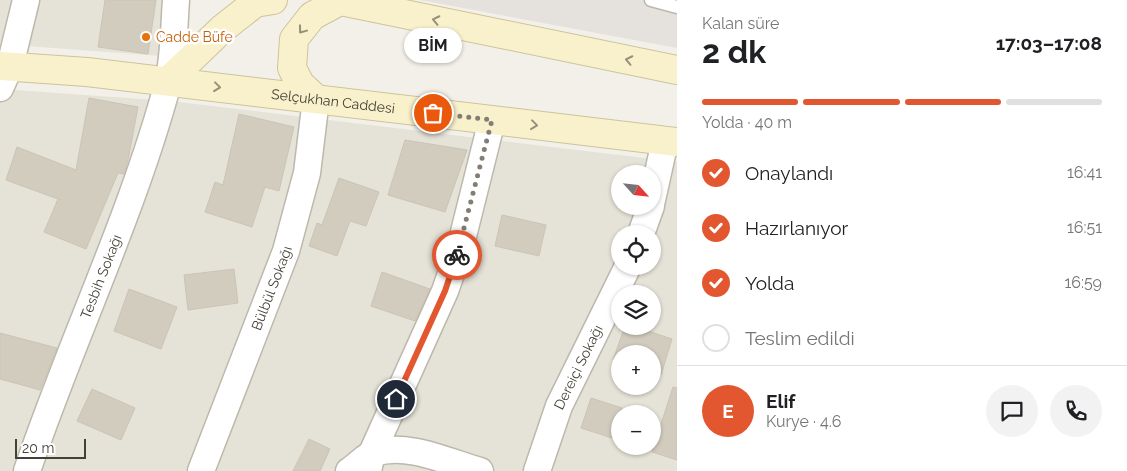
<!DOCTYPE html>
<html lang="tr">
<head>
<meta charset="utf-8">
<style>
  body { margin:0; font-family:Raleway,sans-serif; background:#f2f2f2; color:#202124; height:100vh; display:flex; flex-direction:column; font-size:19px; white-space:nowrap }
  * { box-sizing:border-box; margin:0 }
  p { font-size:16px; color:#757577 }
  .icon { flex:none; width:28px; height:28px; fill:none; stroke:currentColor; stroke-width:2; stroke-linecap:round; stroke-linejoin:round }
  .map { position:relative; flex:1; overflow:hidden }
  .sheet { display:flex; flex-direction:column; background:#fff; width:450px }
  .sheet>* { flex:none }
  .needle { width:32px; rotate:117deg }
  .controls { position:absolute; left:611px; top:165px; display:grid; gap:10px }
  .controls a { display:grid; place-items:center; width:50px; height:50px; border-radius:50%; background:#fff; box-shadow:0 1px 4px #0004; font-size:25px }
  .scale { position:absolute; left:15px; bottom:12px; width:71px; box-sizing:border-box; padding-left:5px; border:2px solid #454037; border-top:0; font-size:14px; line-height:18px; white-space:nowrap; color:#454037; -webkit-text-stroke:4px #fff; paint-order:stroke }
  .pin { position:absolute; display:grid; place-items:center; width:42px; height:42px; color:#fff; margin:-21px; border:2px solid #fff; border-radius:50%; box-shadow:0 1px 5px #0007 }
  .courier { position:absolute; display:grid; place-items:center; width:50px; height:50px; margin:-25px; border:4px solid #e2572f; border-radius:50%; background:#fff; color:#222; box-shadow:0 1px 6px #0007 }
  .bubble { position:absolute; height:35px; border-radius:18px; background:#fff; box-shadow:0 1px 4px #0004; font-size:16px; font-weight:700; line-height:35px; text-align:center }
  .headline em { font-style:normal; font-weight:700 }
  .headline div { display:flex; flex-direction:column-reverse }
  .headline { display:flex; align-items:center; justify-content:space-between; height:85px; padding:0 25px }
  h1 { font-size:32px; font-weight:700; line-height:38px }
  .bar { display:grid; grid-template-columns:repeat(4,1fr); gap:8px 5px; align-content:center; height:60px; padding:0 25px }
  .bar i { height:6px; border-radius:4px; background:#e0e0e0 }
  .bar .active { background:#e2572f }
  .bar p { grid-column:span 4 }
  .line { display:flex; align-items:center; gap:12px; padding:0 25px; border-top:1px solid #e0e0e0 }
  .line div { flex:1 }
  .round { display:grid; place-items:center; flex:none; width:52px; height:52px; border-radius:26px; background:#f2f2f2 }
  ol { padding:0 25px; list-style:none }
  li { display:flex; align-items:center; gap:15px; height:55px }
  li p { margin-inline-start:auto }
  li .icon { padding:5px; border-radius:50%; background:#e2572f; color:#fff; stroke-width:4 }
  li:last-child { color:#757577 }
  li i { width:28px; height:28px; border:2px solid #e0e0e0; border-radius:50% }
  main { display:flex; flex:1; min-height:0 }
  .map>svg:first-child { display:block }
</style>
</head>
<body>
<main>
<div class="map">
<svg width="677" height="471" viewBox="0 0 677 471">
  <rect width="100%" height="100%" fill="#f2f0e8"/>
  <g fill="#e5e2d7" fill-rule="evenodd">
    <path d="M0,0H190L162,56L0,44Z"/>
    <path d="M0,89L170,101L677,162V471H0ZM620,174H652V206H620ZM620,234H652V266H620ZM620,294H652V326H620ZM620,354H652V386H620ZM620,414H652V446H620Z"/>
  </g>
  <path fill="#e5e2dd" d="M420,0H677V48Z"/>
  <g fill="#d2ccbf" stroke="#ccc4b3">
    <path d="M105,0H156L148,54L98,47Z"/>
    <path d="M89,98L138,107L128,160L124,174L118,173L86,249L44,232L58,199L6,180L17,147L76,170Z"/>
    <path d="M239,114L294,127L279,191L265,187L252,227L205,212L215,182L223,185Z"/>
    <path d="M405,140L467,150L445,212L388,195Z"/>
    <path d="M339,178L379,192L366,226L350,221L337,256L309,246L317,223L322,225Z"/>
    <path d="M502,215L546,225L539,256L495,246Z"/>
    <path d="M234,269L238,303L188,310L184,275Z"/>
    <path d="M382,272L430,289L415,321L371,306Z"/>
    <path d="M129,289L177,307L161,349L114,331Z"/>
    <path d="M625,326H633L672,339L661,375L652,373V354H620V363L613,360Z"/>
    <path d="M0,333L57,348L40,390L0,379Z"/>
    <path d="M673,387L677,388V460L652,452Z"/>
    <path d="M92,389L135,408L121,440L77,421Z"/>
    <path d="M591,398L622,408L612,438L581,428Z"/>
    <path d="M309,439L330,449L320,471H293Z"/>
  </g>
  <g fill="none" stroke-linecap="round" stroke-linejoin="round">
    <g stroke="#bdb8ac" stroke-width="15">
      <path id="lane" d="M651,0L677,7"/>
    </g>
    <g stroke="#bdb8ac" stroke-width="29">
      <g id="street">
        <path d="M0,88L10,66L26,0"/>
        <path d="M652,200L665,141"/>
        <path d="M641,234L651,206"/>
        <path id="s1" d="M27,471C71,341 132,216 168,83C174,57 174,27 176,0"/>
        <path id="s2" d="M201,471L286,251L307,173L316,99"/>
        <path d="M349,471C358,466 365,456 374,453C407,442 448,462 480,471"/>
        <path d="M368,471L372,453L445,291L460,248L492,120"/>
        <path id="s3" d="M537,471L559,406L628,266"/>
      </g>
    </g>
    <g stroke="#cdc49c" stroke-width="30">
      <g id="secondary">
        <path d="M336,0L677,70"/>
        <path id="s4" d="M0,66L87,72L677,142"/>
        <path d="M168,81L222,29L255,3L273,0"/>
        <path d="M316,99L300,84L292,68L294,39L312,16L340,1"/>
      </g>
    </g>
    <use href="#lane" stroke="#fff" stroke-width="12"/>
    <use href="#street" stroke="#fff" stroke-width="26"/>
    <use href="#secondary" stroke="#f9f1cc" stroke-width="28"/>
  </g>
  <defs><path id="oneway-chevron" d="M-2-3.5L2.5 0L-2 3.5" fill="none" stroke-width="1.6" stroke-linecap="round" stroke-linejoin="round" transform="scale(1.25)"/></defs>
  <g stroke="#96907a">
    <use href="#oneway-chevron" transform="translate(436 20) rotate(-168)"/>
    <use href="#oneway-chevron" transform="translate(302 30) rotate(127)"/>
    <use href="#oneway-chevron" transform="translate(629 60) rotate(-168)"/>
    <use href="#oneway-chevron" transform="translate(217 87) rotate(7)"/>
    <use href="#oneway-chevron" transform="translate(534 125) rotate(7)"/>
  </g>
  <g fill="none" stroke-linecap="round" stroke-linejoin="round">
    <path stroke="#827e75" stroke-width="5" stroke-dasharray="0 9" d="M433,113L492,120L457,255"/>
    <path stroke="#e2572f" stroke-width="6" d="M396,399L445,291L457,255"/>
  </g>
  <circle fill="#e8710a" stroke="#fff" stroke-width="2" cx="146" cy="37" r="5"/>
  <g text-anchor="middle" stroke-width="5" stroke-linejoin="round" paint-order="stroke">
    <g font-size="14" fill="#c56008" stroke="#fff" text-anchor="start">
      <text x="156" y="42">Cadde Büfe</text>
    </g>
    <g font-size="14" fill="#454037" stroke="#fff">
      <text dy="5" stroke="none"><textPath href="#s4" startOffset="335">Selçukhan Caddesi</textPath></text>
      <text dy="5" stroke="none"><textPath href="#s1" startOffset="208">Tesbih Sokağı</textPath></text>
      <text dy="5" stroke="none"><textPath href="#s2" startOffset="196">Bülbül Sokağı</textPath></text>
      <text dy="5" stroke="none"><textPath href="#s3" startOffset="112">Dereiçi Sokağı</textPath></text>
    </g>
  </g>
</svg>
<div class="controls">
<a><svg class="needle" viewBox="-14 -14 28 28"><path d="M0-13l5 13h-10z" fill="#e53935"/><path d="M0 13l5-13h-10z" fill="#757577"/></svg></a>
<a><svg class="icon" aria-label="locate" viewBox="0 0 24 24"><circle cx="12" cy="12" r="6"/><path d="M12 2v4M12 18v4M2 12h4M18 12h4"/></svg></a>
<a><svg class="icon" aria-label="layers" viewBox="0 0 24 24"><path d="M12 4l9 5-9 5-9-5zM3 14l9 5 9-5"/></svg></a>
<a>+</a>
<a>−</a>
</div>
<div class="scale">20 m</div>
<div class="pin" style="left:433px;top:113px;background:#ea580c"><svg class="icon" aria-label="bag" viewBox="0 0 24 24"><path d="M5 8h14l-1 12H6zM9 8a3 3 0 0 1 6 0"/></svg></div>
<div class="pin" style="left:396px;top:399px;background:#1f2937"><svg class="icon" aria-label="home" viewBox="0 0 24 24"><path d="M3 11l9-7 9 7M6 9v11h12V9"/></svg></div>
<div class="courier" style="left:457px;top:255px"><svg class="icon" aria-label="bike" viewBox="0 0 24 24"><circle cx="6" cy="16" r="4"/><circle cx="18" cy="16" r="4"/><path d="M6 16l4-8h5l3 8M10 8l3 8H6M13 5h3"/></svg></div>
<div class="bubble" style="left:404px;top:28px;width:58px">BİM</div>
</div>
<section class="sheet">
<div class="headline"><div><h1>2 dk</h1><p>Kalan süre</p></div><em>17:03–17:08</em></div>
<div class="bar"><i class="active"></i><i class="active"></i><i class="active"></i><i></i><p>Yolda · 40 m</p></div>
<ol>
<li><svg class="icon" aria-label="check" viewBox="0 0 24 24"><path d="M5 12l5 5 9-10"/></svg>Onaylandı<p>16:41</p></li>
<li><svg class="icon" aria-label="check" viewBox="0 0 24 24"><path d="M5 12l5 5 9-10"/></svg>Hazırlanıyor<p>16:51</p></li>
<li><svg class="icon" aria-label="check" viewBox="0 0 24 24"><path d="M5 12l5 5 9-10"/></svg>Yolda<p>16:59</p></li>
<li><i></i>Teslim edildi</li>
</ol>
<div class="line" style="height:90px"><b class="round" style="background:#e2572f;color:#fff">E</b><div><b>Elif</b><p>Kurye · 4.6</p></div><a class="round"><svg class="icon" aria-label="chat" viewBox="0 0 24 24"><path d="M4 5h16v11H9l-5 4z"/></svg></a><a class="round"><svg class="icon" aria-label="phone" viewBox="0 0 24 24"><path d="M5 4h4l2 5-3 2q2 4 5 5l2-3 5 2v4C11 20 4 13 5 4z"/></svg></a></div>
</section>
</main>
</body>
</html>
